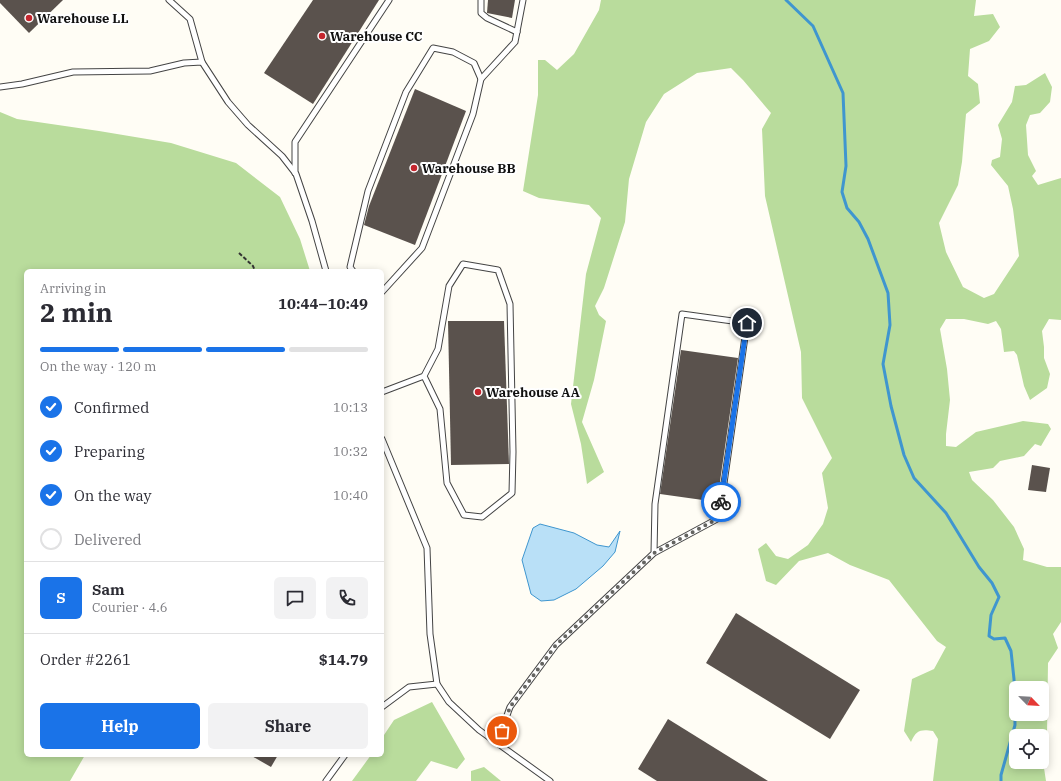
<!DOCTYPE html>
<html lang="en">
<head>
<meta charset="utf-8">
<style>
  body { margin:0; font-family:"IBM Plex Serif",serif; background:#f2f2f3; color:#2b2b33; height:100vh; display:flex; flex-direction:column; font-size:15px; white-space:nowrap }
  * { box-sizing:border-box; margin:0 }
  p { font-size:13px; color:#7c7c81 }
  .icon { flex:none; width:22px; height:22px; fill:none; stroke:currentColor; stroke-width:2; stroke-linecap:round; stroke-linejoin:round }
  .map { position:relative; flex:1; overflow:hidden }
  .sheet { position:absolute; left:24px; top:269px; width:360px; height:488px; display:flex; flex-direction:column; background:#fff; border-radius:6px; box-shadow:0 2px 10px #0003 }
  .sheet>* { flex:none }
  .needle { width:26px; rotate:115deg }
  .fabs { position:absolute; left:1009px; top:681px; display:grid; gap:8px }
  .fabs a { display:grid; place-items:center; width:40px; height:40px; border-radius:6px; background:#fff; box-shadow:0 2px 10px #0003; font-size:20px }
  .pin { position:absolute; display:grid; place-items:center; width:34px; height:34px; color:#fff; margin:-17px; border:2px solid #fff; border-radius:50%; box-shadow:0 1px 4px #0007 }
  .courier { position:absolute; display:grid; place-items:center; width:40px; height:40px; margin:-20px; border:3px solid #1a73e8; border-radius:50%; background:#fff; color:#222; box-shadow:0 1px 5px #0007 }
  .headline em { font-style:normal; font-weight:700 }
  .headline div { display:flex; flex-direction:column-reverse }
  .headline { display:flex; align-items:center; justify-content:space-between; height:68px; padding:0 16px }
  h1 { font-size:26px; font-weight:700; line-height:30px }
  .bar { display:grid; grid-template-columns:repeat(4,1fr); gap:6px 4px; align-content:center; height:48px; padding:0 16px }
  .bar i { height:5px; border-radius:3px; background:#e1e1e2 }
  .bar .current { background:#1a73e8 }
  .bar p { grid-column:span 4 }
  .line { display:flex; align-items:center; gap:10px; padding:0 16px; border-top:1px solid #e1e1e2 }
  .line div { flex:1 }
  .round { display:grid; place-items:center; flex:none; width:42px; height:42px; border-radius:6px; background:#f2f2f3 }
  ol { padding:0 16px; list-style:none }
  li { display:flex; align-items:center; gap:12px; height:44px }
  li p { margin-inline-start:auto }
  li .icon { padding:4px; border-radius:50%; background:#1a73e8; color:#fff; stroke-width:4 }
  li:last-child { color:#7c7c81 }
  li i { width:22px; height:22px; border:2px solid #e1e1e2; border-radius:50% }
  .button { display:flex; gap:8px; margin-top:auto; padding:8px 16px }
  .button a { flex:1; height:46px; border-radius:6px; background:#1a73e8; color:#fff; font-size:16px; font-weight:700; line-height:46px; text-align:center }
  .button a+a { background:#f2f2f3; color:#2b2b33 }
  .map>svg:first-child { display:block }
</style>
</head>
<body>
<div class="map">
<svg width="1061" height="781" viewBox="0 0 1061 781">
  <rect width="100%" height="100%" fill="#fffdf5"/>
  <g fill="#b9dc9c" fill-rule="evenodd">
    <path d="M601,0H976L974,16L993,14L1000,27L989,41L970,49L968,76L978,84L980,103L966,114L962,162L958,185L939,223L946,252L963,287L984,298L994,294L1019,256L1013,209L1008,186L991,165L992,160L1000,157L1002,139L998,125L1012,102L1015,86L1026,85L1045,73L1052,87L1050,102L1040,113L1030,115L1026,125L1028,155L1036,171L1032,176L1038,185L1061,178V320L1049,319L1042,331L1044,347V358L1050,374L1047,388L1030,400L1024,386L1017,355L1014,351L1004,352L1001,329L996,321L988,324L964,319H946L940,329L947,369L950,400L946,434V446L956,447L976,432L1023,421L1048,424L1051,429L1041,446L1035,444L1024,456L1000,461L993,468L969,472L972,480L993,500L1014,527L1024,549L1023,560L1047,567H1061V622L1053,634L1058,648L1048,663L1047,735L1042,755L1046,781H933L938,739L933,731C921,729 916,730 911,742L904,731L912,679L934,669L946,647L937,641L889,580L850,565L828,553L799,561L776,585L766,581L758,549L766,543L776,556L788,559L808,545L823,524L828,508L822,473L832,458L802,398L801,352L765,196L762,129L771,113L743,80L731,68L697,73L664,94L646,122L629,179L625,222L604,288L595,306L599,315L606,321L594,380L582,422L604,472L587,484L581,444L571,404L586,274L601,218L589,205L539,198L523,191L538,95V60H545L557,70L574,54L599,10ZM1016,688H1042V714H1016ZM1016,736H1042V762H1016Z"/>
    <path d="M0,112L17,119L99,131L171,143L236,163L280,197L300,239L310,271H26V755H85L70,781H0Z"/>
    <path d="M432,702L465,759L457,769L431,761L416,781H352L371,755H382V738L394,720Z"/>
    <path d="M484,767L501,781H471V771Z"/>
  </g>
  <path fill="#b9e0f7" stroke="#3f96cf" d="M540,524L574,533L597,545L609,547L620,531L615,552L603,566L576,589L554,600L541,601L531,594L522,560L533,528Z"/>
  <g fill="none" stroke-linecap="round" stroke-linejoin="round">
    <path stroke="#3f96cf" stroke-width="3" d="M786,0L813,26L843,93L846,166L842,192L847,208L859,222L868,239L888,293L890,325L883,364L891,406L904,455L914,478L946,513L979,567L992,583L999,597L991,615L989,636L994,639L1005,638L1011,651L1014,679L1015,725L1001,775V781"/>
  </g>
  <g fill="#5a524d">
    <path d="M0,0H63L29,33L0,3Z"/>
    <path d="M313,0H379L313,104L264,73Z"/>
    <path d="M488,0H515L512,18L487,13Z"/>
    <path d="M415,89L466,111L415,245L364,225L369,206Z"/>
    <path d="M448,321H504L509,464L451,465Z"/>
    <path d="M681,350L738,358L717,502L660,494Z"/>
    <path d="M1032,465L1050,468L1046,492L1028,490Z"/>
    <path d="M736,613L860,690L830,739L706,663Z"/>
    <path d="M668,719L768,781H657L638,769Z"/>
    <path d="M250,755H278L271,767Z"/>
  </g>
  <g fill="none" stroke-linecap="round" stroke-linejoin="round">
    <g stroke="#444" stroke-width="7">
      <g id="service">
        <path d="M169,0L190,19L202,62"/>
        <path d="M481,0V13L487,18L517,32"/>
        <path d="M481,79L515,42L523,0"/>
        <path d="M0,87L22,84L73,72L150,71L184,63L202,62L228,102L248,125L282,156L296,174L312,221L326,271"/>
        <path d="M295,173V142L389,0"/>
        <path d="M353,271L350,267L368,191L406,92L433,48L453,52L474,63L481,79L473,114L422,248L382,292"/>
        <path d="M382,392L424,376L438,349L449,286L463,264L498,270L510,304L513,452L512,493L482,517L464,515L447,483L440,409L424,376"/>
        <path d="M382,439L427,548L430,634L437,684L449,702L479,730L550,781"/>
        <path d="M382,707L409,687L437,684"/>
        <path d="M497,743L510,707L556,645L654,553L719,518L747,323L682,314L655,504L654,553"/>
        <path d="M326,781L345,755"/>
      </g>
    </g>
    <path stroke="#333" stroke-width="2" stroke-dasharray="4 2" stroke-linecap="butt" d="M239,253L253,266L255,271"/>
    <use href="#service" stroke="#fff" stroke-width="5"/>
  </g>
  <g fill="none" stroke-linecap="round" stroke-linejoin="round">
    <path stroke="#646461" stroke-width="4" stroke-dasharray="0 7.2" d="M502,731L510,707L556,645L654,553L719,518L721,502"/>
    <path stroke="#1a73e8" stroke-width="5" d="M721,502L747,323"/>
  </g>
  <g fill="#c4262e" stroke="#fff" stroke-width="1.5">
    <circle cx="29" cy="18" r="4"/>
    <circle cx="322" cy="36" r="4"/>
    <circle cx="414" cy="168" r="4"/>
    <circle cx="478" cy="392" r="4"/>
  </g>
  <g text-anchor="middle" stroke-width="4" stroke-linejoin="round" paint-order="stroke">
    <g font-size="13" font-weight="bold" fill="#111" stroke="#fff" text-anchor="start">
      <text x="37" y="23">Warehouse LL</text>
      <text x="330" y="41">Warehouse CC</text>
      <text x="422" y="173">Warehouse BB</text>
      <text x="486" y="397">Warehouse AA</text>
    </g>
  </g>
</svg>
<div class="fabs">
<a><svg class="needle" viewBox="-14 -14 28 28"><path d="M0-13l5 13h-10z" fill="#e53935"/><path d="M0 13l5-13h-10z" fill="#7c7c81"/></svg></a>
<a><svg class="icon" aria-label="locate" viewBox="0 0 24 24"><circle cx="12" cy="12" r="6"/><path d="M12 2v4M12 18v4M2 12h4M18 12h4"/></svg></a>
</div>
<div class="pin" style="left:502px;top:731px;background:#ea580c"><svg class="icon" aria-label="bag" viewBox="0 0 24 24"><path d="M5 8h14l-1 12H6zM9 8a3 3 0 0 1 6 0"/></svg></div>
<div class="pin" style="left:747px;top:323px;background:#1f2937"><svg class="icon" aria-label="home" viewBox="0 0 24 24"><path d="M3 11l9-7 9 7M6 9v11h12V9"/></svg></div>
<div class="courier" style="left:721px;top:502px"><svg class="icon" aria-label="bike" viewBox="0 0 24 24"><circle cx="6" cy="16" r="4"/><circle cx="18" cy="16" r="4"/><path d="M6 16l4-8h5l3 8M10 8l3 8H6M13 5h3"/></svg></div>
<section class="sheet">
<div class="headline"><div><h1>2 min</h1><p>Arriving in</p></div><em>10:44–10:49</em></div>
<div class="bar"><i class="current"></i><i class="current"></i><i class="current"></i><i></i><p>On the way · 120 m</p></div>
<ol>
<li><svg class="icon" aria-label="check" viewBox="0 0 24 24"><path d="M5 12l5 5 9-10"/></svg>Confirmed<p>10:13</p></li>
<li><svg class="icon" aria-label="check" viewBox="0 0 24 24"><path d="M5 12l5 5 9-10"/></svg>Preparing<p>10:32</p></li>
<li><svg class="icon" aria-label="check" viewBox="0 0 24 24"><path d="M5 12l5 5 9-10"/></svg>On the way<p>10:40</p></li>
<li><i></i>Delivered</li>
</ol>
<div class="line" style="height:72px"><b class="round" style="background:#1a73e8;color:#fff">S</b><div><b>Sam</b><p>Courier · 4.6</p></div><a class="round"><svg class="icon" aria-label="chat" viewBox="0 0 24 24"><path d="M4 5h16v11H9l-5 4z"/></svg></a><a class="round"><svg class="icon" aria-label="phone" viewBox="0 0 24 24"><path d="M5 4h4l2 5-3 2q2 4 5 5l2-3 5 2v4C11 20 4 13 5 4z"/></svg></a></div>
<div class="line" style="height:52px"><div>Order #2261</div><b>$14.79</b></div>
<div class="button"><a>Help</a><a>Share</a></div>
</section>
</div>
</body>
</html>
